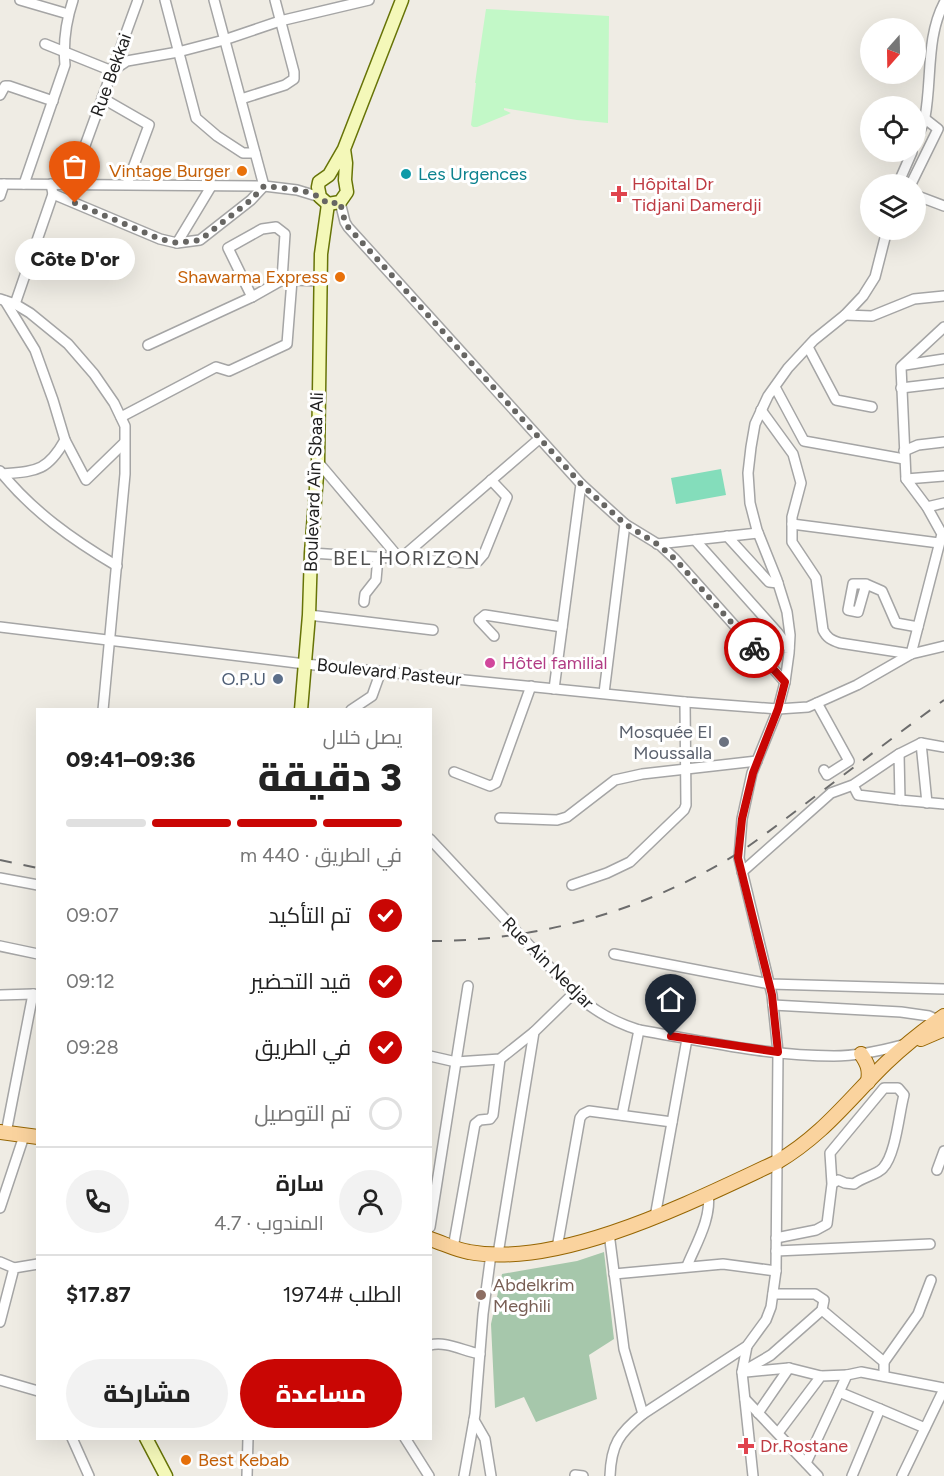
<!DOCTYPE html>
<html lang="ar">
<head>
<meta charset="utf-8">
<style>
  body { margin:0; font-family:Figtree,Cairo,sans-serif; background:#f2f2f2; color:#222; direction:rtl; height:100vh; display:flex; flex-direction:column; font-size:22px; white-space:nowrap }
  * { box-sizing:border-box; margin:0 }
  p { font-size:20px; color:#767676 }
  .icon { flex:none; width:33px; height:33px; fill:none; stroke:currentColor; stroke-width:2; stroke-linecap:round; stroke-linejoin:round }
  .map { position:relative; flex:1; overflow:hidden; direction:ltr }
  .side { position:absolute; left:36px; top:708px; width:396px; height:732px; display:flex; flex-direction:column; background:#fff; border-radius:0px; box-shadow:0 6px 24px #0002; direction:rtl }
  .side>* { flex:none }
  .needle { width:39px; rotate:200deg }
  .buttons { position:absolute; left:860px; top:18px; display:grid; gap:12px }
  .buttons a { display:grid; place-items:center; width:66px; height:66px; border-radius:50%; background:#fff; box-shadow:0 6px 24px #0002; font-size:30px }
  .pin { position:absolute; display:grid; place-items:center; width:51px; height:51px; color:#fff; margin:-62px -26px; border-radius:50% 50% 50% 0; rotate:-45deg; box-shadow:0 0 6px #0007 }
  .pin .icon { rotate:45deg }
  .courier { position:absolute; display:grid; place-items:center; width:60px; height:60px; margin:-30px; border:4px solid #c90604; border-radius:50%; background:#fff; color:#222; box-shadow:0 2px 8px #0007 }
  .bubble { position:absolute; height:42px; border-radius:21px; background:#fff; box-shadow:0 6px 24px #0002; font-size:20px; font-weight:800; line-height:42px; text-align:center; direction:rtl }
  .overview em { font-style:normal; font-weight:800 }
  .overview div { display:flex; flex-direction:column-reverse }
  .overview { display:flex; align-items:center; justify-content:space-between; height:102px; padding:0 30px }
  h1 { font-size:39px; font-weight:800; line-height:45px }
  .bar { display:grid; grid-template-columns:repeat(4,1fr); gap:9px 6px; align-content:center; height:72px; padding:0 30px }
  .bar i { height:8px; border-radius:4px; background:#e0e0e0 }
  .bar .active { background:#c90604 }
  .bar p { grid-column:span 4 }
  .line { display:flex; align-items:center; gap:15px; padding:0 30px; border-top:2px solid #e0e0e0 }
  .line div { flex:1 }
  .round { display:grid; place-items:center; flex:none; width:63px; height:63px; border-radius:32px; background:#f2f2f2 }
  ol { padding:0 30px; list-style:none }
  li { display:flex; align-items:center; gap:18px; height:66px }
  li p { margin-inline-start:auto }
  li .icon { padding:6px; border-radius:50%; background:#c90604; color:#fff; stroke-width:4 }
  li:last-child { color:#767676 }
  li i { width:33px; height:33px; border:3px solid #e0e0e0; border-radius:50% }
  .cta { display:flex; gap:12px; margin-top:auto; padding:12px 30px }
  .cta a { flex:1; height:69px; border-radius:36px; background:#c90604; color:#fff; font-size:24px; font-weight:800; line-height:69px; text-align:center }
  .cta a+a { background:#f2f2f2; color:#222 }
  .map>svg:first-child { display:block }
</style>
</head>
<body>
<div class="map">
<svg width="944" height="1476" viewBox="0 0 944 1476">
  <rect width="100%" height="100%" fill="#efece4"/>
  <path fill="#a6c7ab" d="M604,1252L614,1339L589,1355L597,1399L536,1422L524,1397L495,1408L491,1324L502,1274L577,1261Z"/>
  <path fill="#c2f8c7" d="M486,9L609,16L608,123L577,120L504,108V110L511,113L477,127H473L471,125L476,83H475Z"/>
  <path fill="#84ddbb" d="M721,469L726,495L676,504L671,478Z"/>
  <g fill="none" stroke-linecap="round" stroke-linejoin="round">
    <g stroke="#a5a5a5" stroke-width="12">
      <g id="street">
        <path d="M20,0L68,14"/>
        <path d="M165,0L196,118L217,136L243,153H255"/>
        <path d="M214,0L264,186"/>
        <path d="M45,44L112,71L127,61L178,52L224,40L280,21L369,0"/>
        <path d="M0,95L5,86H9L53,101"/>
        <path d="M102,98L149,125L127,184"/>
        <path d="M241,99L285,85L294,79V72L275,0"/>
        <path d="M915,144C918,135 923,126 925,117C932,80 926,37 944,3"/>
        <path d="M0,184L264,186L297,190L320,197"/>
        <path d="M24,184L65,65C63,43 66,21 73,0"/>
        <path d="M51,184L53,194L160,239L177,243L212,185"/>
        <path d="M71,184L138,0"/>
        <path d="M898,184L912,152"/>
        <path d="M911,184L938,129L924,118"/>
        <path d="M915,195L944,206"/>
        <path d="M0,196L4,184"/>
        <path d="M340,202L345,222L348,227L581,484L625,524L661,546L675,559L785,682"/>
        <path d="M177,243L200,240L251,200L264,186"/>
        <path d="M252,297L228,248L262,229L276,227L285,234L282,280"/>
        <path d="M0,299L15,304L30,313L68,344L94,374L114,403L125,426V474L103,710"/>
        <path d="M15,304L53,194"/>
        <path d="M845,315L872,316L914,299L944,296"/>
        <path d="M148,345L252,297L282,280H286"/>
        <path d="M808,347L836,400L872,407"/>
        <path d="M905,365L944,359"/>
        <path d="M775,387L804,441L904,459"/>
        <path d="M901,388L944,383"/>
        <path d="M761,410L793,454L801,483L792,517V542L816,578L823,630C827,638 831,640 840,643L911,654L942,534L927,507L906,479L901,367L944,327"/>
        <path d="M121,417L216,367L229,371L287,344L292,280L320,281"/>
        <path d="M65,440L86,480L124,443"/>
        <path d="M904,451L918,445L944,442"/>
        <path d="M318,462L400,559L539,439"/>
        <path d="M0,471C32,511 73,540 117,566"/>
        <path d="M2,474C36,471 47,472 65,440L53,400L35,350L5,301"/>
        <path d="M906,479L944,476"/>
        <path d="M927,507L944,503"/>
        <path d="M792,524L939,543"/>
        <path d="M727,536L769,582L778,583"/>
        <path d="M695,540L778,633L789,648"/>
        <path d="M657,544L758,533"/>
        <path d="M311,553L470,563L478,561L484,554L507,497L491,480"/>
        <path d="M866,584H853L848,610L858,612L866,584L882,591L896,623L918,627"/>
        <path d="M364,602L365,594L376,580L378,557"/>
        <path d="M309,615L433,630"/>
        <path d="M0,627L305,664L685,702L778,709L808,707L857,685L911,654L944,646"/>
        <path d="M494,636L479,620L485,615L562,627"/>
        <path d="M554,689L581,484"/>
        <path d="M604,693L625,524"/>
        <path d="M817,703L849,761L827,775L824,770"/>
        <path d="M351,710L372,696L381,671"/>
        <path d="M921,743L944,747"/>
        <path d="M899,754L921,743L927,803"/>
        <path d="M454,772L490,786L496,783L531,686"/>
        <path d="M900,800L944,804"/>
        <path d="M500,818L557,820L567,817L615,780L642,774L757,761"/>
        <path d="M430,839L574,993C594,1011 613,1022 639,1030C703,1041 769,1056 834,1056C857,1056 880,1051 902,1045"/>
        <path d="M742,872L831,793L853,785L899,754L900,800L858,795L853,785"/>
        <path d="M0,878L38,885"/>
        <path d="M572,885L607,873L630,862L684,810L686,805L685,702"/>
        <path d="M0,946L38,954"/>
        <path d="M614,954L770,984L944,989"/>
        <path d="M0,995L33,994"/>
        <path d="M773,1005L901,1012L929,1016L938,1020"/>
        <path d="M430,1056L456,1062L500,1059L534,1032"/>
        <path d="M622,1115L639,1030"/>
        <path d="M6,1133L33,994L38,995"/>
        <path d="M937,1170L944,1151"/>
        <path d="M0,1208L24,1136"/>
        <path d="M655,1217L687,1039"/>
        <path d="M430,1227L468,986"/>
        <path d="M609,1233L624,1349L643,1414"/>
        <path d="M776,1238L816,1230L827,1224L832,1184L838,1180L845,1183L854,1184C862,1177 877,1175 883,1168C896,1154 899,1113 904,1095L898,1088H884L830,1153L832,1184"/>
        <path d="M453,1248L475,1124L480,1120L490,1119L493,1115L500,1059"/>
        <path d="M557,1248L580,1118L583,1114L589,1111L672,1122"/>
        <path d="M776,1251L930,1244"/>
        <path d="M498,1254L534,1032L574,993"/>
        <path d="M0,1262L14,1268"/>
        <path d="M687,1266C696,1244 712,1218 708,1193"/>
        <path d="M614,1274L723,1264L776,1271"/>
        <path d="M773,1294H815L824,1300L822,1310"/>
        <path d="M0,1322L14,1268L38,1264"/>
        <path d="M430,1345C447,1341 463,1351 480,1354"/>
        <path d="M747,1346L742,1372L753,1476"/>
        <path d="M884,1362L918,1314L931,1280"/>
        <path d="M742,1372L771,1355L822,1310L884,1362V1376"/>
        <path d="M746,1372L789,1368"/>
        <path d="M0,1380L38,1391"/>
        <path d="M839,1392L880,1409L852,1476"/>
        <path d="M745,1399L818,1476"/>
        <path d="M880,1409L925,1428"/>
        <path d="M758,1413L789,1368L821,1376"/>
        <path d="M474,1420L485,1439L491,1476"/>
        <path d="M778,1433L821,1376L847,1375"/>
        <path d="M72,1438L89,1476"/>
        <path d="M405,1438L429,1476"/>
        <path d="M806,1463L847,1375L861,1372L944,1388"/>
        <path d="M575,1475L583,1476"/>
        <path d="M247,1476L248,1438"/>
        <path d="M464,1476L475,1414L483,1314L491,1254"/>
        <path d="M610,1476C611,1445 619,1433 643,1414L747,1346L766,1320L771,1307L776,1271L778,1052L772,995L739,858L742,819L752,773L778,709L785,682L789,653L790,635L787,612L777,580L757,530L750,503L748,473L751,447L755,424L768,396L788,368L814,340L845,315L863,296L875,277L887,230"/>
        <path d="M902,1476L944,1389"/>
      </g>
    </g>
    <g stroke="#677407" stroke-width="15">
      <g id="secondary">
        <path d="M344,149L346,163L345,180L347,192L340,202L328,204L320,197L318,187L319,182L329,175L344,149L402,0"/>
        <path d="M301,710L309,615L311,553L318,462L321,254L328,204"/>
        <path d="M146,1438L166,1476"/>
      </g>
    </g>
    <g stroke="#966603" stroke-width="16">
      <g id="primary">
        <path d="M921,1039L944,1029"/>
        <path d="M861,1054C868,1064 870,1070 868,1082"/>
        <path d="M0,1132L38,1137"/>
        <path d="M430,1239C443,1243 456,1250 469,1252C561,1269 695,1200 777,1162C823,1135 849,1099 886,1063C904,1046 924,1030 944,1016"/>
      </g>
    </g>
    <use href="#street" stroke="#fff" stroke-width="9"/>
    <use href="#secondary" stroke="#f4f8b9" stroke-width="12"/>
    <use href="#primary" stroke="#fad39e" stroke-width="14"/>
    <g stroke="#6c6c6c" stroke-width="2" stroke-dasharray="12 12" stroke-linecap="butt">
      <path d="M0,860L38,868"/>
      <path d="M430,941C540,941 647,910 740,852C765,835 789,816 813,798C857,765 900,732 944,700"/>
    </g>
  </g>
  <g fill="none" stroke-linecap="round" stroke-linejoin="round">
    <path stroke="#676663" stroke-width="6" stroke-dasharray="0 10.8" d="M75,203L160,239L177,243L200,240L251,200L264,186L301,190L320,197L328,204L340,202L345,222L348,227L581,484L625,524L660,546L675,559L754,648"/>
    <path stroke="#c90604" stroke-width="8" d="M671,1036L778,1052L772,995L738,858L742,819L753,773L778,709L785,682L754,648"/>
  </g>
  <g fill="#e8710a" stroke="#fff" stroke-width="2">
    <circle cx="242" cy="171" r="6"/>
    <circle cx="340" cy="277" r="6"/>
    <circle cx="186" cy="1460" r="6"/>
  </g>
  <circle fill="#0f9aa8" stroke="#fff" stroke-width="2" cx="406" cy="174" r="6"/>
  <g fill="#e0444e" stroke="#fff" stroke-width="2">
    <path d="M616 185h6v6h6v6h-6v6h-6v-6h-6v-6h6z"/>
    <path d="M743 1437h6v6h6v6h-6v6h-6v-6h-6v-6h6z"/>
  </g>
  <circle fill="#d1479c" stroke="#fff" stroke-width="2" cx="490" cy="663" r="6"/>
  <circle fill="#5c6f8a" stroke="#fff" stroke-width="2" cx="278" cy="679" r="6"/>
  <circle fill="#6b7280" stroke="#fff" stroke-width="2" cx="724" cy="742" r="6"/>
  <circle fill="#8d6e63" stroke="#fff" stroke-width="2" cx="481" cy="1295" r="6"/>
  <g text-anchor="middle" stroke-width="6" stroke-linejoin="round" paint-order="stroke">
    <g font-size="18" fill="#1e1e1e" stroke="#fff">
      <text transform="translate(111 75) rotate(-70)" y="6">Rue Bekkai</text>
      <text transform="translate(314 482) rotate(-88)" y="6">Boulevard Aïn Sbaa Ali</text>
      <text transform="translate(389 672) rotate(6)" y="6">Boulevard Pasteur</text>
      <text transform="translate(548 963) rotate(45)" y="6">Rue Ain Nedjar</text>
    </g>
    <g font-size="18" fill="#c56008" stroke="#fff" text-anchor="end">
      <text x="230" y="177">Vintage Burger</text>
      <text x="328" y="283">Shawarma Express</text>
      <text x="198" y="1466" text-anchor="start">Best Kebab</text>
    </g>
    <g font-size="18" fill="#0d838f" stroke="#fff" text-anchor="start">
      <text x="418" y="180">Les Urgences</text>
    </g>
    <g font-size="18" fill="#be3a42" stroke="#fff" text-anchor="start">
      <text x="632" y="190">Hôpital Dr<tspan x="632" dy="21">Tidjani Damerdji</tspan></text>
      <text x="760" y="1452">Dr.Rostane</text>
    </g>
    <g font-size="18" fill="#b23c85" stroke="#fff" text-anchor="start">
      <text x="502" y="669">Hôtel familial</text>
    </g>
    <g font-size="18" fill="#4e5e75" stroke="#fff" text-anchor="end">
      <text x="266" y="685">O.P.U</text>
    </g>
    <g font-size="18" fill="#5b616d" stroke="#fff" text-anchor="end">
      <text x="712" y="738">Mosquée El<tspan x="712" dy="21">Moussalla</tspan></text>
    </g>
    <g font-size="18" fill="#785e54" stroke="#fff" text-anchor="start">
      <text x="493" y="1291">Abdelkrim<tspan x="493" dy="21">Meghili</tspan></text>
    </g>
    <g font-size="20" letter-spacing="1.5" fill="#515151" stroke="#fff">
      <text x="407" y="565">BEL HORIZON</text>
    </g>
  </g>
</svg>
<div class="buttons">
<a><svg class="needle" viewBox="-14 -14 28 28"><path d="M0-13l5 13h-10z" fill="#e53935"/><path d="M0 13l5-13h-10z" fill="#767676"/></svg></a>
<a><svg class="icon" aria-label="locate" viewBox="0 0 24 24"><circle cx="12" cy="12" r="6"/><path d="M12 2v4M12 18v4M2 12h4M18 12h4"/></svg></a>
<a><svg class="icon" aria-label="layers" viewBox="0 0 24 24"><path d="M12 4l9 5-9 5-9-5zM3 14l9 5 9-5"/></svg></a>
</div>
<div class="pin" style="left:75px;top:203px;background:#ea580c"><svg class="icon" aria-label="bag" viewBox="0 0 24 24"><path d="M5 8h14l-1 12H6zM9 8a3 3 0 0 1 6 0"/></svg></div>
<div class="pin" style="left:671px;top:1036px;background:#1f2937"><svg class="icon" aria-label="home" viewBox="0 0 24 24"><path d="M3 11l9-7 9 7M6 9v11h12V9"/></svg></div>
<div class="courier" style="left:754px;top:648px"><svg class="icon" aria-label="bike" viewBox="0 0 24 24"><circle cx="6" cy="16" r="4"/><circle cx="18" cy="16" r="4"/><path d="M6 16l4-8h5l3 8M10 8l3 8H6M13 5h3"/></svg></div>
<div class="bubble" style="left:15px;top:238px;width:120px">Côte D'or</div>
<section class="side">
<div class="overview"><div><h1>3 دقيقة</h1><p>يصل خلال</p></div><em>09:36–09:41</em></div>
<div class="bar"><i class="active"></i><i class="active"></i><i class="active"></i><i></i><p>في الطريق · 440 m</p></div>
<ol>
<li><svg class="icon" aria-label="check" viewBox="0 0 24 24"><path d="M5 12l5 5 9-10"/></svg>تم التأكيد<p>09:07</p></li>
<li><svg class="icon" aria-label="check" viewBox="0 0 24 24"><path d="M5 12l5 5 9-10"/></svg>قيد التحضير<p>09:12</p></li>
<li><svg class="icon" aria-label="check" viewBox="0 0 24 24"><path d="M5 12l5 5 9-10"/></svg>في الطريق<p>09:28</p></li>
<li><i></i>تم التوصيل</li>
</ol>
<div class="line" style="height:108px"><a class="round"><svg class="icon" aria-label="person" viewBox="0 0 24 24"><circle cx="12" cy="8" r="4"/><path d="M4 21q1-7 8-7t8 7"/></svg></a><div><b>سارة</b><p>المندوب · 4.7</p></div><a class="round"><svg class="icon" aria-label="phone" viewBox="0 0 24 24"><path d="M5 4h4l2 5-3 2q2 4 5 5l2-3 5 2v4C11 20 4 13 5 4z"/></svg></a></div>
<div class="line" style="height:78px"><div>الطلب #1974</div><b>$17.87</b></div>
<div class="cta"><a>مساعدة</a><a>مشاركة</a></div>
</section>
</div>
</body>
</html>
